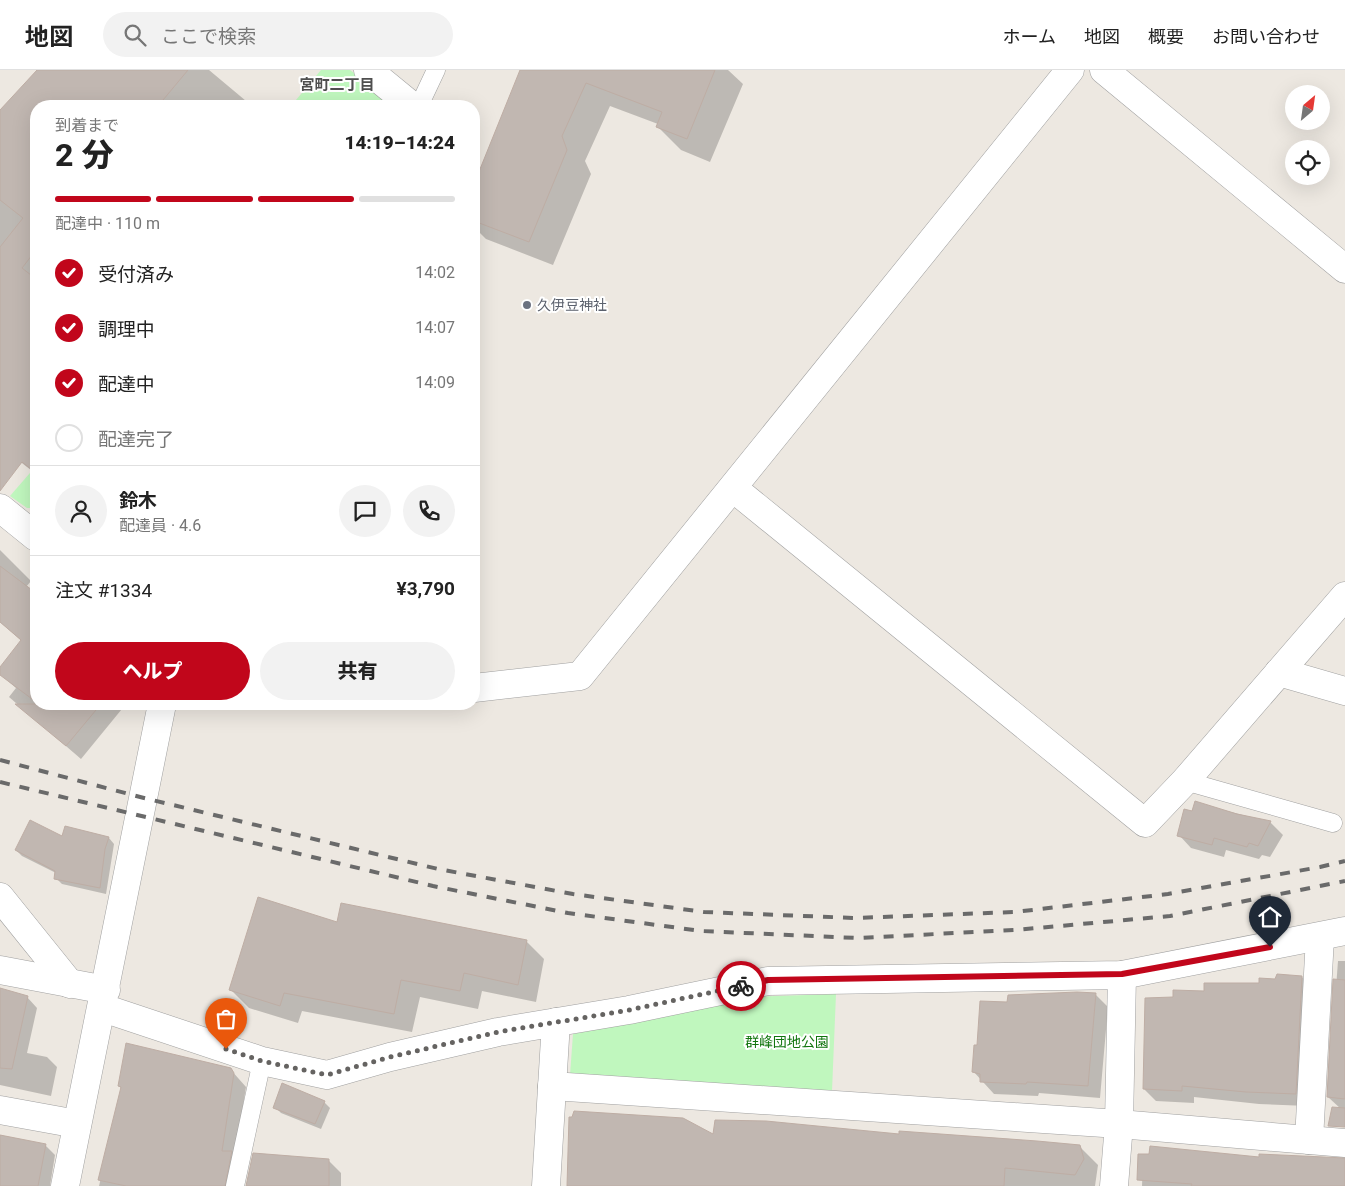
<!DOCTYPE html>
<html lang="ja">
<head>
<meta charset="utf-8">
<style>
  body { margin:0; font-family:Roboto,"Noto Sans JP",sans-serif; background:#f2f2f2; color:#222; height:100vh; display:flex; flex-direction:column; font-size:19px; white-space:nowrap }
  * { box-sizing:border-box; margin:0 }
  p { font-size:16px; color:#767676 }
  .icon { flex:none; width:28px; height:28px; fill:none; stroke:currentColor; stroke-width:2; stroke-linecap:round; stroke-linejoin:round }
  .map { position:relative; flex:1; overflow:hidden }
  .side { position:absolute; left:30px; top:30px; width:450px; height:610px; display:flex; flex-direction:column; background:#fff; border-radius:20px; box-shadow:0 5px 20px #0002 }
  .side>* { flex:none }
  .needle { width:32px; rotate:29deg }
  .buttons { position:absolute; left:1285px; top:15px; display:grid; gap:10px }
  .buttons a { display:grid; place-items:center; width:45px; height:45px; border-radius:50%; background:#fff; box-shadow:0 5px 20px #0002; font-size:25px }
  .pin { position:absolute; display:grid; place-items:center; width:42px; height:42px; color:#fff; margin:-51px -21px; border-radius:50% 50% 50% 0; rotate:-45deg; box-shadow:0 0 5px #0007 }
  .pin .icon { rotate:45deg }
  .courier { position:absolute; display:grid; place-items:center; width:50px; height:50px; margin:-25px; border:4px solid #c1061b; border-radius:50%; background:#fff; color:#222; box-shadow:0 1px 6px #0007 }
  .summary em { font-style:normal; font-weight:800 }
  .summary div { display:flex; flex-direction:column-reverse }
  .summary { display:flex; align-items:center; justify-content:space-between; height:85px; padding:0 25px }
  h1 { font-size:32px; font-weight:800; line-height:38px }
  .bar { display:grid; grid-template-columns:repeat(4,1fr); gap:8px 5px; align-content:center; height:60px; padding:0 25px }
  .bar i { height:6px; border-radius:4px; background:#e0e0e0 }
  .bar .active { background:#c1061b }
  .bar p { grid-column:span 4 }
  .line { display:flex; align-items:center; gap:12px; padding:0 25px; border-top:1px solid #e0e0e0 }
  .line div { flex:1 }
  .round { display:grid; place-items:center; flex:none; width:52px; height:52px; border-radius:26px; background:#f2f2f2 }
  ol { padding:0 25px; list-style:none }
  li { display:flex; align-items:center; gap:15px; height:55px }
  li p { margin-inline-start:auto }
  li .icon { padding:5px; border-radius:50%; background:#c1061b; color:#fff; stroke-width:4 }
  li:last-child { color:#767676 }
  li i { width:28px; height:28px; border:2px solid #e0e0e0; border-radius:50% }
  .cta { display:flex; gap:10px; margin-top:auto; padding:10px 25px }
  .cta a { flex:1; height:58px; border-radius:30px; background:#c1061b; color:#fff; font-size:20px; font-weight:800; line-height:58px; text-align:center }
  .cta a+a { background:#f2f2f2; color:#222 }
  header { display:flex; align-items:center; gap:30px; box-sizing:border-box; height:70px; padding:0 25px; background:#fff; border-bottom:1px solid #e0e0e0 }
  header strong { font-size:24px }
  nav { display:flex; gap:28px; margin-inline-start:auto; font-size:18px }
  .search { width:350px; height:45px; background:#f2f2f2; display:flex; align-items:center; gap:12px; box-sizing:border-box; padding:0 18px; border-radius:28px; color:#767676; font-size:19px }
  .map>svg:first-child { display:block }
</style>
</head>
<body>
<header>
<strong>地図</strong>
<div class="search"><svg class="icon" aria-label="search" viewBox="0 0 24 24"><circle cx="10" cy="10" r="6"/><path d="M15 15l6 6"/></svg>ここで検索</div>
<nav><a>ホーム</a><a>地図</a><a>概要</a><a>お問い合わせ</a></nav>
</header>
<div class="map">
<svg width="1345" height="1116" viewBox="0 0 1345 1116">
  <rect width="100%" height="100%" fill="#ede8e1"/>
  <g fill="#c0f7be">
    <path d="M321,0H350L398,36H291Z"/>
    <path d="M36,396V438H27L10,426Z"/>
    <path d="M836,924L832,1021L570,1005L573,964L750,927Z"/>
  </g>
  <g fill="#0003">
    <path d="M41,0H209L252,36H36V404L0,376V46Z"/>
    <path d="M521,0H728L743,14L710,92L681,80L657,56L658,54L610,36L585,91L591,104L553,195L486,169L474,157V117Z"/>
    <path d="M0,480L31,511L26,517L36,524V634H126L81,689L9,627L16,618L0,604V599L22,571L0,552Z"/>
    <path d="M1196,733L1270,752L1283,765L1270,787L1262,785L1259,789L1226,780L1224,787L1191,778L1179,765Z"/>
    <path d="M62,768H109L114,774L106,824L62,814L56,808V803L22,786L16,780Z"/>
    <path d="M338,854L526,871L544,889L536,932L482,921L478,939L420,927L412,962L302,941L298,953L249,938L230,919Z"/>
    <path d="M1338,891H1345V1039H1341L1328,1027Z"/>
    <path d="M1302,907L1314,920L1308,1036L1259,1034L1194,1027V1033L1156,1031L1144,1019L1174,928Z"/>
    <path d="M0,922L27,927L37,938L27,983L47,987L57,997L51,1026L0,1015Z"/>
    <path d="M1077,923L1096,925L1108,937L1100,1028L1039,1023L1038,1026L994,1024L973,1001L978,976L1008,934Z"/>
    <path d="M231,1000L246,1017L235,1087L239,1116H99L122,1019L119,1016Z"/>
    <path d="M324,1032L330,1038L321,1059L281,1043L275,1037Z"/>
    <path d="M0,1065L45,1075L55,1085L50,1116H0Z"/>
    <path d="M713,1066H900L1079,1076L1098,1095L1095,1116H568Z"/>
    <path d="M1143,1086L1345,1090V1116H1142Z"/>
    <path d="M328,1090L341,1103V1116H246Z"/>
  </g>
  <g fill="#c1b7b1" stroke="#beada4">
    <path d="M37,0H188L158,36H36V180L22,198L36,209V403L22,392L0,421V177L23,148L0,130V40Z"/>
    <path d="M520,0H715L687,69L656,57L662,42L586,13L562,66L567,80L529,172L474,151V114Z"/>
    <path d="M0,496L36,523V632L0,605V597L21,570L0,552Z"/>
    <path d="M15,634H101L66,676Z"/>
    <path d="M1195,731L1237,744L1271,751L1258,776L1249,773L1247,777L1214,768L1212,775L1177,766L1184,739L1192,741Z"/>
    <path d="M30,750L62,766L65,756L109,767L105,779L100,818L54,809L55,801L15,780Z"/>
    <path d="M258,827L337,852L341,833L527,870L518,915L464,903L460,921L401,910L394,944L284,923L280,936L229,920Z"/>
    <path d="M1277,904L1302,906L1296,1024L1246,1022L1182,1016V1021L1143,1019L1145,928L1173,927V920L1204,921V913H1259V908L1275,909Z"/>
    <path d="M1333,909L1345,910V1029L1327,1027Z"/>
    <path d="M0,918L28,926L12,999L0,998Z"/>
    <path d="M1077,922L1096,923L1088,1016L1027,1012L1026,1014L980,1012V1004L972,1002L974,975H977L980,931L1007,932L1008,925Z"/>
    <path d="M126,973L231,998L234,1003L222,1081H232L225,1116H126L98,1110L121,1017L118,1016Z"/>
    <path d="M282,1013L325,1031L315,1054L273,1038Z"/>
    <path d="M1332,1037L1345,1038V1057L1328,1056Z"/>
    <path d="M574,1041L683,1048L713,1064L715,1050L766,1051L899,1064V1061L1037,1071L1080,1075L1084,1089L1075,1105L1005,1098L1004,1116H567L569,1047H572Z"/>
    <path d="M0,1065L46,1074L38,1116H0Z"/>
    <path d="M1150,1076L1259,1087V1084L1345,1088V1116H1191L1192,1114L1137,1110L1138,1084H1149Z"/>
    <path d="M253,1083L329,1089V1116H246Z"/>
  </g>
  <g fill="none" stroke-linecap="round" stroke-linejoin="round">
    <g stroke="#a0a0a0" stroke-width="19">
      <g id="service">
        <path d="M419,36L436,0"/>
        <path d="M1185,711L1333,753"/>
        <path d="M235,1116L262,991"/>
      </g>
    </g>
    <g stroke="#a0a0a0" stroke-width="29">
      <g id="minor">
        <path d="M368,0L412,36"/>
        <path d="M1104,0L1345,199"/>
        <path d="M733,418L1145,753L1185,711L1345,526"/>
        <path d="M1279,602L1345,621"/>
        <path d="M474,618L580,606L1070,0"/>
        <path d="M0,827L70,914"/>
        <path d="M0,900L106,920"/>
        <path d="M103,938L262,991L327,1005L390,987L498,962L629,940L768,911L1122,905L1345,861"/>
        <path d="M552,1016L1119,1054L1345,1073"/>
        <path d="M0,1040L77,1054"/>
        <path d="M1309,1070L1320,867"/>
        <path d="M546,1116L556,952"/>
        <path d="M1114,1116L1119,1054L1122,905"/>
      </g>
    </g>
    <g stroke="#a0a0a0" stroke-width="29">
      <g id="tertiary">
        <path d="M0,438L36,467"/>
        <path d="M65,1116L162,634"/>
      </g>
    </g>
    <use href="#service" stroke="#fff" stroke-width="18"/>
    <use href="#minor" stroke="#fff" stroke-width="28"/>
    <use href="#tertiary" stroke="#fff" stroke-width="28"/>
    <g stroke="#6a6a6a" stroke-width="4" stroke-dasharray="10 10" stroke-linecap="butt">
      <path d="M0,690L144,728L438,799L573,824L704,842L855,848L1015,842L1168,824L1320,797L1345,791"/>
      <path d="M0,712L433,816L568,843L701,861L857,868L1015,860L1170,846L1345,811"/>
    </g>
  </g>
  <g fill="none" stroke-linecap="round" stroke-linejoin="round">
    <path stroke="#656361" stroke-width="5" stroke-dasharray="0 9" d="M226,979L262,991L327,1005L390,987L498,962L629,940L741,916"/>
    <path stroke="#c1061b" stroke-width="6" d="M741,916L768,910L1122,904L1270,877"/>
  </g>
  <circle fill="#6b7280" stroke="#fff" stroke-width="2" cx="527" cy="235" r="5"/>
  <g text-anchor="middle" stroke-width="4" stroke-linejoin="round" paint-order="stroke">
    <g font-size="14" fill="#5b616d" stroke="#fff" text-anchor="start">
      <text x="537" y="240">久伊豆神社</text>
    </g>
    <g font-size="14" fill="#11750e" stroke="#fff">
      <text x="787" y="977">群峰団地公園</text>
    </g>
    <g font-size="15" font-weight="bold" fill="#4f4f4f" stroke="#fff">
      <text x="337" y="20">宮町二丁目</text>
    </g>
  </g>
</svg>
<div class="buttons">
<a><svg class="needle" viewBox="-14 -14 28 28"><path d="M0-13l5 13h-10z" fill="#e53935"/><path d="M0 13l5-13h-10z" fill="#767676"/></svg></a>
<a><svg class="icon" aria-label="locate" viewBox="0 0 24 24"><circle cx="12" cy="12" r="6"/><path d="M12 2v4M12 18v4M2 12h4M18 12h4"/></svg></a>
</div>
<div class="pin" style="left:226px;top:979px;background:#ea580c"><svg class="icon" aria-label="bag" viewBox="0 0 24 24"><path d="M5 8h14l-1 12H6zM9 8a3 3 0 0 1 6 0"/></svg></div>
<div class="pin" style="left:1270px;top:877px;background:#1f2937"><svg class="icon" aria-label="home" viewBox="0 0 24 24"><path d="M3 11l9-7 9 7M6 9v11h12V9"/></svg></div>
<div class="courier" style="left:741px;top:916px"><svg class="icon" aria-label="bike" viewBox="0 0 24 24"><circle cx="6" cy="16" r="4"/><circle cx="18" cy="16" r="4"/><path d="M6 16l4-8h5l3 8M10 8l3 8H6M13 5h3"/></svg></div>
<section class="side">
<div class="summary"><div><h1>2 分</h1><p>到着まで</p></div><em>14:19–14:24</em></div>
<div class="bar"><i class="active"></i><i class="active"></i><i class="active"></i><i></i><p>配達中 · 110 m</p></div>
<ol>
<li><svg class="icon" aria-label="check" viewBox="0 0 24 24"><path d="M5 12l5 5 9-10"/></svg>受付済み<p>14:02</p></li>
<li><svg class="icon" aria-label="check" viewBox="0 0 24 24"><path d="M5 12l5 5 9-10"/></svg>調理中<p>14:07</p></li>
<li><svg class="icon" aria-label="check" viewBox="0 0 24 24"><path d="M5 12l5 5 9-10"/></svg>配達中<p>14:09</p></li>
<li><i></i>配達完了</li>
</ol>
<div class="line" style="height:90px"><a class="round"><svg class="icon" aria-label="person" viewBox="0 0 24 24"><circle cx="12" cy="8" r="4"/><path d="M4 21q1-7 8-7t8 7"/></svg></a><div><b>鈴木</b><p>配達員 · 4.6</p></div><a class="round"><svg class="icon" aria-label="chat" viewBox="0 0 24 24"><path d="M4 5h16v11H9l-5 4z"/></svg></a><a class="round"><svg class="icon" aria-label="phone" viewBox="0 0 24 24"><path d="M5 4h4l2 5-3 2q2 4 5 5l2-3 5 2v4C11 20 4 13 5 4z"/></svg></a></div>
<div class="line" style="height:65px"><div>注文 #1334</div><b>¥3,790</b></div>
<div class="cta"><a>ヘルプ</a><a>共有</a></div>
</section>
</div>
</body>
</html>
